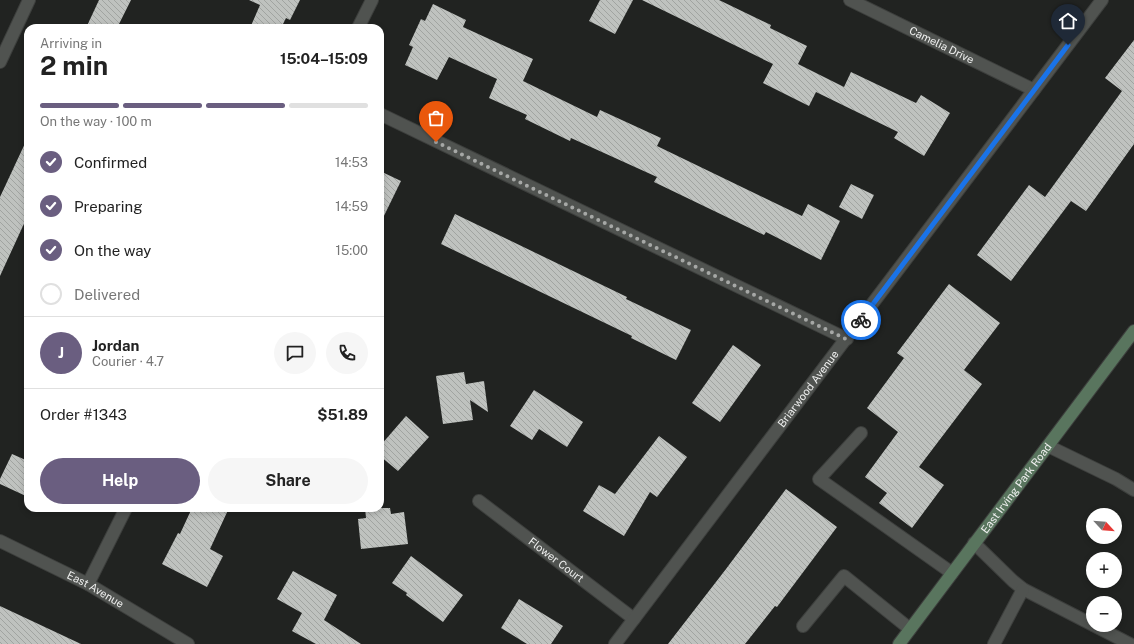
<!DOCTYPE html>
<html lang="en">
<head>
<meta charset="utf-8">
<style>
  body { margin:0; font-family:"Public Sans",sans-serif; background:#f6f6f6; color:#222; height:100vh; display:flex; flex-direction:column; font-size:15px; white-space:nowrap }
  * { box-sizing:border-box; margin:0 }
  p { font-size:13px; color:#767676 }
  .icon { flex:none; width:22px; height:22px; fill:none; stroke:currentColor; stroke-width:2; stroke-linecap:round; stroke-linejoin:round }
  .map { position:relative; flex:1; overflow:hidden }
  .sheet { position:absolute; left:24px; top:24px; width:360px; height:488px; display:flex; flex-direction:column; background:#fff; border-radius:12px; box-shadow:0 2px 6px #0003 }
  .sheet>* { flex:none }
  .needle { width:26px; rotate:116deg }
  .fabs { position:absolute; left:1086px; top:508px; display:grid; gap:8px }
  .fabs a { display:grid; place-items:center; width:36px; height:36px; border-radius:50%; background:#fff; box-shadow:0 2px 6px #0003; font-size:20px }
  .pin { position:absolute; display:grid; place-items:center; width:34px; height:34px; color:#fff; margin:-41px -17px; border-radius:50% 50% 50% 0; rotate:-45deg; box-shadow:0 0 4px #0007 }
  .pin .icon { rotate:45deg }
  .courier { position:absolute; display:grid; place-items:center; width:40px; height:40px; margin:-20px; border:3px solid #1a73e8; border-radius:50%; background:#fff; color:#222; box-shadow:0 1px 5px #0007 }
  .summary em { font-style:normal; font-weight:700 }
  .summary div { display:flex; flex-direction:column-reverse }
  .summary { display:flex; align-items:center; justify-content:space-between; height:68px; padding:0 16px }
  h1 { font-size:26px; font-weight:700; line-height:30px }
  .bar { display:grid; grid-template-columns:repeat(4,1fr); gap:6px 4px; align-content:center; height:48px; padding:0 16px }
  .bar i { height:5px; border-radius:3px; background:#e0e0e0 }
  .bar .on { background:#6a5e80 }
  .bar p { grid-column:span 4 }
  .line { display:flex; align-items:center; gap:10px; padding:0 16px; border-top:1px solid #e0e0e0 }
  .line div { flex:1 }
  .round { display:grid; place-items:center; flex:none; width:42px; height:42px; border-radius:21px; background:#f6f6f6 }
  ol { padding:0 16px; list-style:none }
  li { display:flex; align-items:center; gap:12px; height:44px }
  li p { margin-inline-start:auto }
  li .icon { padding:4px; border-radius:50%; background:#6a5e80; color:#fff; stroke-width:4 }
  li:last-child { color:#767676 }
  li i { width:22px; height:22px; border:2px solid #e0e0e0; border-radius:50% }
  .action { display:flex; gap:8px; margin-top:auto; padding:8px 16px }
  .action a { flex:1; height:46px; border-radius:24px; background:#6a5e80; color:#fff; font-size:16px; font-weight:700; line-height:46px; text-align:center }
  .action a+a { background:#f6f6f6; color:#222 }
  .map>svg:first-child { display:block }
</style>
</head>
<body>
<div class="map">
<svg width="1134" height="644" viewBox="0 0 1134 644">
  <defs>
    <pattern id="building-back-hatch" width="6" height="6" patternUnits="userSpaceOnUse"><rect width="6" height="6" fill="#bfc2bf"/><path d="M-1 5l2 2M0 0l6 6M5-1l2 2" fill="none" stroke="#a1a4a1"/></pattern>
  </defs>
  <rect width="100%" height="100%" fill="#212321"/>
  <g fill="url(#building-back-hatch)">
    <path d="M99,0H131L117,28H86Z"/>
    <path d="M249,0H300L290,20L286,18L281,28H250L260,5Z"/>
    <path d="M600,0H633L615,34L589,21Z"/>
    <path d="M642,0H719L771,25L770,28L807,46L798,64L844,87L851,72L916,103L921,95L950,113L924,156L894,138L898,132L816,92L809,106L763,83L773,64Z"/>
    <path d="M433,4L466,20L463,27L533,59L523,81L597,117L600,110L661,138L657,146L802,216L808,204L840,221L821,260L766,232L764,235L654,182L657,177L571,138L570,141L525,119L527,115L489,98L497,79L449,57L437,80L405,65L413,47L409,45L421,19L425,21Z"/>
    <path d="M1134,40V144L1086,211L1071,201L1011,281L977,255L1029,185L1045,197L1122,91L1105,78Z"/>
    <path d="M28,137V215L0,276V197Z"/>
    <path d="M380,171L401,181L380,224Z"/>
    <path d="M851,184L874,195L862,219L839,207Z"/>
    <path d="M455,214L627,297L626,299L691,330L676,360L631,338L632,336L441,244Z"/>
    <path d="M949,284L1000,323L964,370L982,384L919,467L944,485L912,528L879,503L887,493L865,477L898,432L867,408L904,358L897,353Z"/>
    <path d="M733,345L761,365L720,422L692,403Z"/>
    <path d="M464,372L466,384L484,381L488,412L470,400L473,420L443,424L436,376Z"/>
    <path d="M534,390L583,422L567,447L539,429L532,440L510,426Z"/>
    <path d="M406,416L429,437L398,471L380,456V446Z"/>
    <path d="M659,436L687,457L657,497L650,492L624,536L583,511L599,485L615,494Z"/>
    <path d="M12,454L28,461V497L0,484V479Z"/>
    <path d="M786,489L837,527L777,607L775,606L745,644H668L726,569Z"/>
    <path d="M192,508H229L210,549L223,556L207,587L162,564L178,533L180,534Z"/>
    <path d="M365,508H390L391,514L404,512L408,544L361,549L358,519L366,518Z"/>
    <path d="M411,556L463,595L443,622L406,595L407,593L392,583Z"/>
    <path d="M293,571L337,595L324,620L361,644H316L292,631L302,613L277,599Z"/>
    <path d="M519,599L563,626L551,644H527L501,628Z"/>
    <path d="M0,606L81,644H0Z"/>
  </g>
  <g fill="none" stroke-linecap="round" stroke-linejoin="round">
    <g stroke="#3d3f3d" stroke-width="14">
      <g id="lane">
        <path d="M861,433L819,479L952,573"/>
        <path d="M1048,446L1116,479L1134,490"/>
        <path d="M974,543L1013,581L1023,589L1130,644"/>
        <path d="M803,626L844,576L910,629"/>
        <path d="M994,644L1023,589"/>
      </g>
    </g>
    <g stroke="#3d3f3d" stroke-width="14">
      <g id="street">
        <path id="s1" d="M850,0L1034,90"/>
        <path d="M358,28L372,0"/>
        <path d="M0,62L29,0"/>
        <path d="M380,114L847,339"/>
        <path id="s2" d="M479,501L634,619"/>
        <path id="s3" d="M0,541L88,584L188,644"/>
        <path d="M88,584L126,508"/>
        <path id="s4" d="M615,644L1102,0"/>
      </g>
    </g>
    <g stroke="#3d3f3d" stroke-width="14">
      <g id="secondary">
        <path id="s5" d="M899,644L1134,331"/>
      </g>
    </g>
    <use href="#lane" stroke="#505350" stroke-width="12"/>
    <use href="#street" stroke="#505350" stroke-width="12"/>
    <use href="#secondary" stroke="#59755e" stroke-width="12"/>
  </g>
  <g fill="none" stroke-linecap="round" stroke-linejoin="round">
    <path stroke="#a6a8a6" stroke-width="4" stroke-dasharray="0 7.2" d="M436,142L846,339L861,320"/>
    <path stroke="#1a73e8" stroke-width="5" d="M861,320L1068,45"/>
  </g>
  <g text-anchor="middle" stroke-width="4" stroke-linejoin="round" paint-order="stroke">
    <g font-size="11" fill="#eeefee" stroke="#181a18">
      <text dy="4" stroke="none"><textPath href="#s1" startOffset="102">Camelia Drive</textPath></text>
      <text dy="4" stroke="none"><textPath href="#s4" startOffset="320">Briarwood Avenue</textPath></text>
      <text dy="4" stroke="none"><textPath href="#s5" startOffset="195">East Irving Park Road</textPath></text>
      <text dy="4" stroke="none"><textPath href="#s2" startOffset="97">Flower Court</textPath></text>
      <text dy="4" stroke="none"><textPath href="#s3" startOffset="107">East Avenue</textPath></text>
    </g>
  </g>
</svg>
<div class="fabs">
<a><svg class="needle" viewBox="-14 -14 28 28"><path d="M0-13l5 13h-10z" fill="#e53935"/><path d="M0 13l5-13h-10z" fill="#767676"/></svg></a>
<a>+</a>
<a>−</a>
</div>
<div class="pin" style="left:436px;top:142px;background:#ea580c"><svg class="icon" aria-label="bag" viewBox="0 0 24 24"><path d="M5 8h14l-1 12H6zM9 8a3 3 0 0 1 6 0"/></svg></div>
<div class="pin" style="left:1068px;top:45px;background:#1f2937"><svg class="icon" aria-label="home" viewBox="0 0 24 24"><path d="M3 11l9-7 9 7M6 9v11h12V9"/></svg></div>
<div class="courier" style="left:861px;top:320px"><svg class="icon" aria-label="bike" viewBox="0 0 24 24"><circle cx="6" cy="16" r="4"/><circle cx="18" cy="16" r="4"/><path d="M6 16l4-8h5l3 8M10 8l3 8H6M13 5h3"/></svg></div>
<section class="sheet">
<div class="summary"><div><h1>2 min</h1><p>Arriving in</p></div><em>15:04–15:09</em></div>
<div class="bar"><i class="on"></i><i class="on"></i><i class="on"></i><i></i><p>On the way · 100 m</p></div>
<ol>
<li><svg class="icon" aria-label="check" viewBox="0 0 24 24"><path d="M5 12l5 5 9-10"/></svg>Confirmed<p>14:53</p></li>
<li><svg class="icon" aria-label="check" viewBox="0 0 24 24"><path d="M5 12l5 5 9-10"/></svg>Preparing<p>14:59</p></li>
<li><svg class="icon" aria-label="check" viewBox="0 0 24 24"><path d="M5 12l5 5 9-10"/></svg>On the way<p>15:00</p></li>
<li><i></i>Delivered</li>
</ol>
<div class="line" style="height:72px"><b class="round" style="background:#6a5e80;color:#fff">J</b><div><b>Jordan</b><p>Courier · 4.7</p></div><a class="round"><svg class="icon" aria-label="chat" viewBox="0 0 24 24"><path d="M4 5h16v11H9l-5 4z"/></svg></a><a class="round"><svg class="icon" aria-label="phone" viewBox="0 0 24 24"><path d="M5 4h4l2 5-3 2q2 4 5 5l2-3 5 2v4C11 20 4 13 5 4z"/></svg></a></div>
<div class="line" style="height:52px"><div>Order #1343</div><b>$51.89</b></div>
<div class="action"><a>Help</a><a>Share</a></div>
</section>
</div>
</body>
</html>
